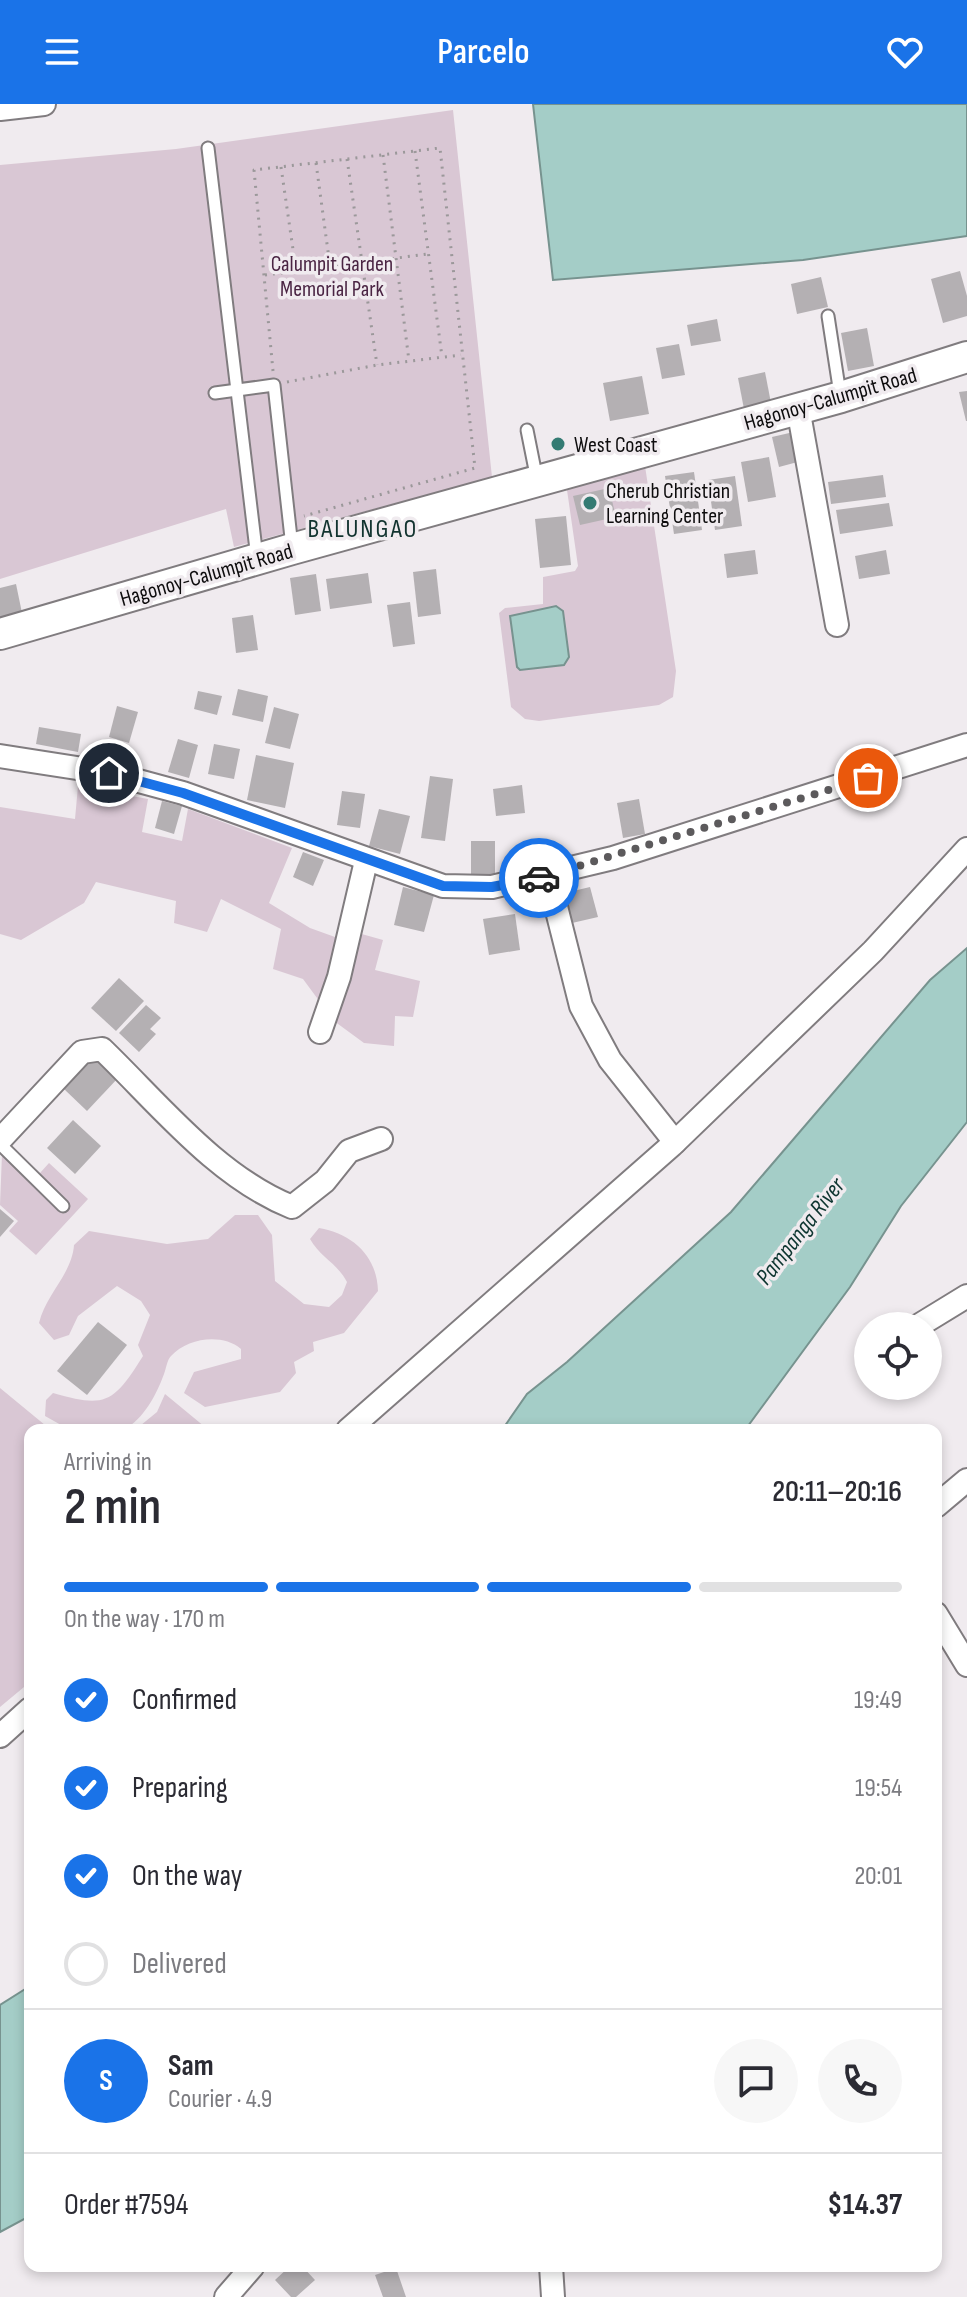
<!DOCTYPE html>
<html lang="en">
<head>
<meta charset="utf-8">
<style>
  body { margin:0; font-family:"Sofia Sans Condensed",sans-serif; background:#f7f7f7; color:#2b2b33; height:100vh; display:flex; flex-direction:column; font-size:30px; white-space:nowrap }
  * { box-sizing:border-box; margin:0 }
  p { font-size:26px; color:#7c7c81 }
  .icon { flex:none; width:44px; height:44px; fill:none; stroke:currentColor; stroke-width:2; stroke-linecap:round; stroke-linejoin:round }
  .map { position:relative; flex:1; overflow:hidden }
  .details { position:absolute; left:24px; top:1320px; width:918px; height:848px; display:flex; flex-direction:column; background:#fff; border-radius:16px; box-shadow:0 4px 12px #0003 }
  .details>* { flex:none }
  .tools { position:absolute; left:854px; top:1208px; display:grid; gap:16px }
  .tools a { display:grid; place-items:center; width:88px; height:88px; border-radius:50%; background:#fff; box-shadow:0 4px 12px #0003; font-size:40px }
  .pin { position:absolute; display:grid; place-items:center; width:68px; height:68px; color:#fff; margin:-34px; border:4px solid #fff; border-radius:50%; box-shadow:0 2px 8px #0007 }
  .courier { position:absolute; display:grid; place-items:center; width:80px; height:80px; margin:-40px; border:6px solid #1a73e8; border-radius:50%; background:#fff; color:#222; box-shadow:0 2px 10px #0007 }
  .headline em { font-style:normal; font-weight:600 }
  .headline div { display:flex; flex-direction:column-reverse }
  .headline { display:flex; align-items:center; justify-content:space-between; height:136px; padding:0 40px }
  h1 { font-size:52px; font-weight:600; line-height:60px }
  .bar { display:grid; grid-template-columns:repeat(4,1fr); gap:12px 8px; align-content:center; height:96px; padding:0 40px }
  .bar i { height:10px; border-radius:6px; background:#e1e1e2 }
  .bar .selected { background:#1a73e8 }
  .bar p { grid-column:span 4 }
  .line { display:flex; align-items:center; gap:20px; padding:0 40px; border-top:2px solid #e1e1e2 }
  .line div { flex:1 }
  .round { display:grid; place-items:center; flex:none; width:84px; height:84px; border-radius:42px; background:#f7f7f7 }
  ol { padding:0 40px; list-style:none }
  li { display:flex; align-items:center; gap:24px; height:88px }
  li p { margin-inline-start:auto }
  li .icon { padding:8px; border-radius:50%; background:#1a73e8; color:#fff; stroke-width:4 }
  li:last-child { color:#7c7c81 }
  li i { width:44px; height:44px; border:4px solid #e1e1e2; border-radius:50% }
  header { display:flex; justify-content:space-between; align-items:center; height:104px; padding:0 40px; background:#1a73e8; color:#fff; font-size:36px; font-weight:600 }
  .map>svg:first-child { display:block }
</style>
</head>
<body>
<header><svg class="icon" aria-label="menu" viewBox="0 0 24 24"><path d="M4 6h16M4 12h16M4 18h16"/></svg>Parcelo<svg class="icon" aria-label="heart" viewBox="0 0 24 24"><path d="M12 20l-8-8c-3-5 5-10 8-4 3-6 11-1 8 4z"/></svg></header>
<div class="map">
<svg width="967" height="2193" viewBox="0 0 967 2193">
  <rect width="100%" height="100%" fill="#f0ebef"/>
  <g fill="#d9c7d4">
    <path d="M453,6L492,373L234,443L226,405L0,475V61L176,45Z"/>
    <path d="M645,362L676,567L673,593L659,601L539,617L525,615L511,603L499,509L505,504L543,500V473L575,467L578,462L567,386Z"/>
    <path d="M78,682L148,695L142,728L182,737L188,705L292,744L269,799L310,824L346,837L351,827L383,836L375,866L420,877L413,913L395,912L394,942L364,939L334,917L303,875L273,865L281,825L221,795L207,828L174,819L176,797L96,778L84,799L21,836L0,830V703L75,715Z"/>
    <path d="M2,1050L32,1078L49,1059L88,1095L36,1151L9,1127L18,1117L0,1101Z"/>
    <path d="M235,1111H258L272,1131L275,1177L304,1200L329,1203L342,1191L347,1178C337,1159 320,1153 310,1135L319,1124C353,1130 377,1152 378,1187L344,1229L313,1238L314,1247L294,1258L296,1269L280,1288L205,1303L184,1289L194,1268L241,1255V1245C222,1229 188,1234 171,1252C167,1256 166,1265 164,1270C156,1292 144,1314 124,1326H70L45,1312L46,1296L53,1289C105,1304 113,1300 143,1252L138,1241L150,1211L141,1197L117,1182L78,1212L69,1231L54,1236L39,1219C46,1190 72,1170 74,1141L89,1127L167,1140L208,1135Z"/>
    <path d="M0,1284L51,1326H30V1578L0,1603Z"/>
    <path d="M165,1290L205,1323L135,1326L157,1308Z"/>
  </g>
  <g fill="#a4cdc7" stroke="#77938f" stroke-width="2">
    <path d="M533,0H967V132L803,156L553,176Z"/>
    <path d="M556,502L563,507L569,553L564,561L520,566L517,563L510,512Z"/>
    <path d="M967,844V1018L901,1102L850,1183L745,1326H502L527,1290L567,1258L731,1108L930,876Z"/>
    <path d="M30,1882V2112L0,2128V1901Z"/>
  </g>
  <g fill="#b4b0b3">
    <path d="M960,167L967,192V212L943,219L931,175Z"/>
    <path d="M821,173L828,203L797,210L791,180Z"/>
    <path d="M717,215L721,237L691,242L687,221Z"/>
    <path d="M867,224L874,262L848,267L841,229Z"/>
    <path d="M679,240L685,271L662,275L656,244Z"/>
    <path d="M765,268L771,299L744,305L738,274Z"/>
    <path d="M642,272L649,310L610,317L603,279Z"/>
    <path d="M967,287V317H966L959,288Z"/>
    <path d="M798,327L805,356L779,363L772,333Z"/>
    <path d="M769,353L776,393L748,398L741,358Z"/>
    <path d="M694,368L702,426L674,430L665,372Z"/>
    <path d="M883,371L886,393L831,400L828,378Z"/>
    <path d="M735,372L742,422L715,426L708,376Z"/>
    <path d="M609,384L616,413L580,421L573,392Z"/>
    <path d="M889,399L893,422L840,430L836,406Z"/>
    <path d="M566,412L571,461L540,464L535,415Z"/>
    <path d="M755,446L758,470L727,474L724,450Z"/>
    <path d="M886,446L890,470L859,475L855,452Z"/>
    <path d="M436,465L441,510L418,513L413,468Z"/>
    <path d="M368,469L372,499L330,505L326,475Z"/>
    <path d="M316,470L321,507L295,511L290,474Z"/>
    <path d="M16,480L22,509L0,513V484Z"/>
    <path d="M410,498L415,540L393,543L387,501Z"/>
    <path d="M253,511L258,546L236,549L232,514Z"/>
    <path d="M238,585L268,592L263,618L232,611Z"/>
    <path d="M198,587L222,592L217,611L194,605Z"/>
    <path d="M117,602L138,608L129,639L109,633Z"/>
    <path d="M274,603L299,610L290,645L265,639Z"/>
    <path d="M39,623L81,630L78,648L36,640Z"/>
    <path d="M178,635L198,641L189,674L168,668Z"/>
    <path d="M214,640L240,645L234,675L208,670Z"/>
    <path d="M256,651L294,659L285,704L247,696Z"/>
    <path d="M430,672L453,675L445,737L421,734Z"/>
    <path d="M522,681L525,709L496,712L493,685Z"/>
    <path d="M342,687L365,690L360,724L337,721Z"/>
    <path d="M639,695L645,730L623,734L617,699Z"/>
    <path d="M162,697L182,702L174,730L155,724Z"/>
    <path d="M379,705L410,712L400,750L369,742Z"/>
    <rect x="471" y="737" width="24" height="34"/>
    <path d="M303,748L324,756L313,782L293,773Z"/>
    <path d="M403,783L434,791L424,828L394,821Z"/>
    <path d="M590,783L598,813L572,819L565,789Z"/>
    <path d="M515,810L520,846L489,851L483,815Z"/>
    <path d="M119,874L144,897L116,927L91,904Z"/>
    <path d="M146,901L161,914L150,925L156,930L139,948L119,929Z"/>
    <path d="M95,952L118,974L87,1007L64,985Z"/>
    <path d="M73,1016L101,1042L75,1070L47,1044Z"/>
    <path d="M0,1105L14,1117L0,1133Z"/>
    <path d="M98,1218L127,1241L87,1291L57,1267Z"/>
    <path d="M290,2162H302L315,2176L296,2193H291L275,2176Z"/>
    <path d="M396,2164L406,2193H383L375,2171Z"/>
  </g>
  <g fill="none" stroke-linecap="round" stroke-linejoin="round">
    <g stroke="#807c7f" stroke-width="15">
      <g id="lane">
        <path d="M208,44L257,454"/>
        <path d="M828,212L840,290"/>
        <path d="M215,289L274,281L292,443"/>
        <path d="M527,326L537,376"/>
        <path d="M0,1040L63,1102"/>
      </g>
    </g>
    <g stroke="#807c7f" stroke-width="26">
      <g id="street">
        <path d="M0,5L44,0"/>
        <path d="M798,304L837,521"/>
        <path d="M0,652L109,669L183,689L443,782L492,783L613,754L967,641"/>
        <path d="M548,771L581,902L610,956L675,1038"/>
        <path d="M320,928L339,873L366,757"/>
        <path d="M0,1036L82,948L102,945C159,1000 217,1073 292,1103L325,1077L349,1047L381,1035"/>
        <path d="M918,1222L967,1192"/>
        <path d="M348,1326L672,1041L873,847L967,745"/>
        <path d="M936,1402L967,1376"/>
        <path d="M936,1510L967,1561"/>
        <path d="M0,1632L30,1605"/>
        <path d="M551,2162L553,2193"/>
        <path d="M226,2193L253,2162"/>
      </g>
    </g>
    <g stroke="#807c7f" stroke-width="34">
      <path id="secondary" d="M0,530L292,445L841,293L967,253"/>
    </g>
    <g stroke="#9b989a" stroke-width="3" stroke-dasharray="2 6" stroke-linecap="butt">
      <path d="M415,47L442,253"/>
      <path d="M383,51L409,257"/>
      <path d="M347,55L377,261"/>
      <path d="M316,59L330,162"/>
      <path d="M281,63L296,166"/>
      <path d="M265,171L428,150"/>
      <path d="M273,267L254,66L440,44L475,364L304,412"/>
      <path d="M287,278L377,261L461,251"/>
    </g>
    <use href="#lane" stroke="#fff" stroke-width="11"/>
    <use href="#street" stroke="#fff" stroke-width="22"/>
    <use href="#secondary" stroke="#fff" stroke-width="30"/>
  </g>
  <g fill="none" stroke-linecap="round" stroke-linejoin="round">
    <path stroke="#5c5a5c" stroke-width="8" stroke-dasharray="0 14.4" d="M539,774L868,674"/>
    <path stroke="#1a73e8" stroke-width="10" d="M109,669L183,689L443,782L492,783L539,774"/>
  </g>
  <g fill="#347b73" stroke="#f0ebef" stroke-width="3">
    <circle cx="558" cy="340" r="8"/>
    <circle cx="590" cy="399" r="8"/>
  </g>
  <g text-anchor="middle" stroke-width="7" stroke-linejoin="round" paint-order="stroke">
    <g font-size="22" fill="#4a2443" stroke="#f0ebef">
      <text x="332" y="167">Calumpit Garden<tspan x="332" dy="25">Memorial Park</tspan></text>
    </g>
    <g font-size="22" fill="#0d0c0d" stroke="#f0ebef">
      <text transform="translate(830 294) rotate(-16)" y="8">Hagonoy-Calumpit Road</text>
      <text transform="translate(206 470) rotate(-16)" y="8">Hagonoy-Calumpit Road</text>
    </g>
    <g font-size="22" fill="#0d0c0d" stroke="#f0ebef" text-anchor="start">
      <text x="574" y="348">West Coast</text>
      <text x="606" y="394">Cherub Christian<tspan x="606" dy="25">Learning Center</tspan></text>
    </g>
    <g font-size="24" font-style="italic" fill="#0d3530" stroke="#f0ebef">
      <text transform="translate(800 1127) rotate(-52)" y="8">Pampanga River</text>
    </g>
    <g font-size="26" letter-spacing="2" fill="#11332f" stroke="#f0ebef">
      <text x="363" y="433">BALUNGAO</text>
    </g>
  </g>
</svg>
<div class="tools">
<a><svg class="icon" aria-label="locate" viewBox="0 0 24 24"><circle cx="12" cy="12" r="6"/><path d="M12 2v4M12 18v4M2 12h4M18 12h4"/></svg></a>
</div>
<div class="pin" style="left:868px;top:674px;background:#ea580c"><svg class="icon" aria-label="bag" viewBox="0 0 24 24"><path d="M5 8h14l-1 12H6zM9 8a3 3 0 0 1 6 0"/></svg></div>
<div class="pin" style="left:109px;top:669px;background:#1f2937"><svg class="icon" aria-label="home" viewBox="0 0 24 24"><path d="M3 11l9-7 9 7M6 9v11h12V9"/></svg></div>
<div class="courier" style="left:539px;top:774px"><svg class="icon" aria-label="car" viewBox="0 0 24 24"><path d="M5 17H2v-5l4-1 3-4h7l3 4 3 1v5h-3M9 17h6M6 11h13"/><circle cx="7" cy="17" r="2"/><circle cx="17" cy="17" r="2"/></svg></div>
<section class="details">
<div class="headline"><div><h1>2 min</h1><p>Arriving in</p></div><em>20:11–20:16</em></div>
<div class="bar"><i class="selected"></i><i class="selected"></i><i class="selected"></i><i></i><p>On the way · 170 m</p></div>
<ol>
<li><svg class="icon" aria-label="check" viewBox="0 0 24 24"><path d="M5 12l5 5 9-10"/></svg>Confirmed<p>19:49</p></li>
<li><svg class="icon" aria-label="check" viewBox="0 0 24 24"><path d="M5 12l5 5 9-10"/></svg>Preparing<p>19:54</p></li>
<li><svg class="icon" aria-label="check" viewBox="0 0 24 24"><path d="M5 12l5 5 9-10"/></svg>On the way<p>20:01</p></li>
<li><i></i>Delivered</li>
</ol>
<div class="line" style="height:144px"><b class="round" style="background:#1a73e8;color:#fff">S</b><div><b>Sam</b><p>Courier · 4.9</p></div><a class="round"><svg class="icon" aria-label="chat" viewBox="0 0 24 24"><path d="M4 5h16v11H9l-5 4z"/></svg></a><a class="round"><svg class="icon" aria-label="phone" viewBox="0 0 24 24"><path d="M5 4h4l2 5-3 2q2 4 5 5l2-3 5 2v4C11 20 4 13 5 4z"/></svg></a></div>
<div class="line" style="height:104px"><div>Order #7594</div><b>$14.37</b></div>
</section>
</div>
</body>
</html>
